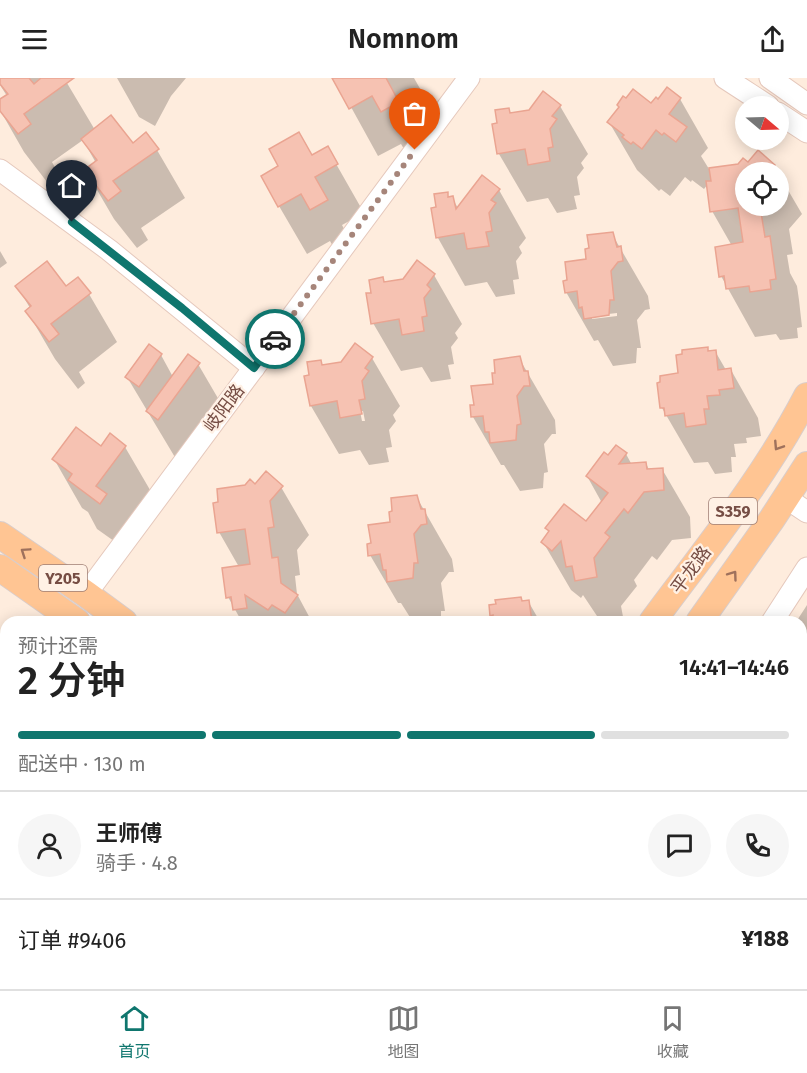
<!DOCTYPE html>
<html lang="zh">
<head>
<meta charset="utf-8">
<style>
  body { margin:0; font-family:"Fira Sans","Noto Sans SC",sans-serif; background:#f6f6f6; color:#222; height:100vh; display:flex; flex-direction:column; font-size:22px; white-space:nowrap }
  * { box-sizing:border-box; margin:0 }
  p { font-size:20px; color:#767676 }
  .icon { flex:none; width:33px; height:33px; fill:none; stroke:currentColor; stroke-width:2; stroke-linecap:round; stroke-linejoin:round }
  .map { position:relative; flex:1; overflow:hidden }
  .sheet { position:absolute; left:0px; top:538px; width:807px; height:374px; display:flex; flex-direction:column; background:#fff; border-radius:18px 18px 0 0; box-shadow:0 3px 15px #0003 }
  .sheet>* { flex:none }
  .needle { width:39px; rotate:109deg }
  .controls { position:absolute; left:735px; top:18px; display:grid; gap:12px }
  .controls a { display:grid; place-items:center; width:54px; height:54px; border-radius:50%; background:#fff; box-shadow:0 3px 15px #0003; font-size:30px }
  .pin { position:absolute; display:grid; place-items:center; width:51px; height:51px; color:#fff; margin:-62px -26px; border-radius:50% 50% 50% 0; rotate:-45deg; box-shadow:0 0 6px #0007 }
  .pin .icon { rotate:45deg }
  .courier { position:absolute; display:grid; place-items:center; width:60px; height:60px; margin:-30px; border:4px solid #0f766e; border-radius:50%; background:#fff; color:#222; box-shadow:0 2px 8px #0007 }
  .overview em { font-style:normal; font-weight:600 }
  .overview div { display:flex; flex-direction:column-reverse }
  .overview { display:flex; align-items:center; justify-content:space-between; height:102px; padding:0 18px }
  h1 { font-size:39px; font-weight:600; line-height:45px }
  .bar { display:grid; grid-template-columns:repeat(4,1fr); gap:9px 6px; align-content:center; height:72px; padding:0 18px }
  .bar i { height:8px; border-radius:4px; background:#e0e0e0 }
  .bar .on { background:#0f766e }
  .bar p { grid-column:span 4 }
  .line { display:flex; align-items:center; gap:15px; padding:0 18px; border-top:2px solid #e0e0e0 }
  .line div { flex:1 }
  .round { display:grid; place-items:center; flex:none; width:63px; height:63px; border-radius:32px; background:#f6f6f6 }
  header { display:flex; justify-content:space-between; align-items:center; height:78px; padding:0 18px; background:#fff; font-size:27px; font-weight:600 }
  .menu { display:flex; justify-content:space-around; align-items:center; height:84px; border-top:2px solid #e0e0e0; background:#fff; font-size:16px; color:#767676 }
  .menu a { display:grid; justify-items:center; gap:3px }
  .menu .on { color:#0f766e }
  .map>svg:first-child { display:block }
</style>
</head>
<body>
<header><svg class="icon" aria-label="menu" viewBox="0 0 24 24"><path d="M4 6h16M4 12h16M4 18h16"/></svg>Nomnom<svg class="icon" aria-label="share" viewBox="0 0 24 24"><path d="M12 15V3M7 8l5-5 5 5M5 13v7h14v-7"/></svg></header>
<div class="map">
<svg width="807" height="911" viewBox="0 0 807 911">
  <rect width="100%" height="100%" fill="#feecdd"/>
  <g fill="#0003" fill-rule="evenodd">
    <path d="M0,0H64L95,52L132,67L157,72L185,120L141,150L148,162L137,170L114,141L86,93L96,85L83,62L52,84L58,95L47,104L24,74L0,32V23L7,18L0,7Z"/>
    <path d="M117,0H186L171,18L155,48L139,39Z"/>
    <path d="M335,0H414L435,37L413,50L425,73L410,81L401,66L378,78Z"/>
    <path d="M667,11L680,21L708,70L701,78L709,91L748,87L774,88L778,94H746V128H778V95L802,136L789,151L793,176L787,177L790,195L797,208L799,222L802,249L797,250L798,260L780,262L776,256L755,259L721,198L732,168L712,133L708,106L704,111L692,102L691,104L685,99L670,118L661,111L659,113L637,92L609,44L652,27L658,23Z"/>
    <path d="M560,28L588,76L581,85L584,90L577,99L580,117L574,118L577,131L557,135L548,120L527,124L499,76L494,47H499L508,32L511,36Z"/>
    <path d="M327,70L364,135L342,147L354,170L339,179L330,163L307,176L279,128L312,79Z"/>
    <path d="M499,112L526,160L519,169L522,175L516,183L519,201L513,202L515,216L496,219L487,204L465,208L438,160L433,131H438L447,116L449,120H452L458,130Z"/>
    <path d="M612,156L648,218L650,231L645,232L637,242L641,270H637L636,285L613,288L598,262L594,263L566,214L588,183ZM617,235V238L592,241V238Z"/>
    <path d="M0,173L7,185L0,190Z"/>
    <path d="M434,197L462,246L455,255L458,260L451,269L454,286L448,287L451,301L431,304L422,289L401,293L373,245V216L382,201L385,205Z"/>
    <path d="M17,208L66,210L89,216L117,264L79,294L85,305L78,311L55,281L27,233L30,230Z"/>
    <path d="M707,271L709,274L715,273L726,292H731L758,340L761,358L746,360L747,365L734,366L736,379H731L732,394L715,396L708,384L694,385L662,330L680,297Z"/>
    <path d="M161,277L173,299L198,286L226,334L176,381L127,299Z"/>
    <path d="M372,280L400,328L393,337L396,343L389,352L392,369L386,370L389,384L369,387L360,372L339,376L311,328L323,288ZM360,333H363L365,343H362Z"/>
    <path d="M519,280L555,342L556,356H552L544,366L548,394L544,395L543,410L520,413L504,387H501L473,339L472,329L475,328Z"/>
    <path d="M125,369L153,417L128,473L97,451L88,434L82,430L54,381Z"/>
    <path d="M616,369L626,376L632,387L646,385L649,392L662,391L690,439L691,460L672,462L657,482L652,478L634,502L637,508L621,528L624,544H601L583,517L581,520L571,512L543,464L550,455L547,451L586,445L602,425L587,398Z"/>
    <path d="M256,408L281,409L309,457L297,472L300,497L295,498L297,516L312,544H242L228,519L239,489L219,454Z"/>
    <path d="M416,418L452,481L454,494H449L441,505L445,533H441V541L439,542V544H413L401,525H398L370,477L372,467Z"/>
    <path d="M528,523L539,542L544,541L546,544H493L491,528Z"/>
    <path d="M807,527V586L802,593L801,544H796Z"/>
    <path d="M807,631V697L801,706V640Z"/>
    <path d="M0,686L6,693V725L0,719Z"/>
    <path d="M801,771L807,773V879L801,875Z"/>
    <path d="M6,887V906H63L65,911H0V895Z"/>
    <path d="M110,906H311L309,911H109Z"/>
  </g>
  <g fill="#f6c2b2" stroke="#eaa491" stroke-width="1.5">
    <path d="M0,0H29L34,6L41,0H74L24,36L31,46L18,56L0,33V21L8,16L0,6Z"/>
    <path d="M332,0H386L399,24L381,34L372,18L349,31Z"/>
    <path d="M667,9L681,20L669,36L687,49L676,64L664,55L662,57L656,52L642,71L633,64L631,66L622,59L624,57L607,44L619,29L617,27L623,18L626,20L633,11L651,25L656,19L658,21Z"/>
    <path d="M543,13L561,27L552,38L557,41L550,51L553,69L548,70L550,83L528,87L525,71L497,76L492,46L497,45L495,32L509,30L510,35L529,32Z"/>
    <path d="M111,37L133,65L146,54L159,71L113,103L121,113L108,123L84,92L97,82L81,61Z"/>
    <path d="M299,54L312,77L328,68L338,86L315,99L328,122L310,132L301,116L278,129L261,98L278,88L269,71Z"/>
    <path d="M758,72L775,87L769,94H746V128H760L765,159L770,158L776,201L770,202L771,211L750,214L749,208L726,211L724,198L719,199L715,169L743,164L738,130L710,134L706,103H711L709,90L738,86L743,80L748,84Z"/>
    <path d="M482,97L500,111L491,122L496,125L489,135L492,153L486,154L489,168L467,171L464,155L436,160L431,130L436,129L434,116L448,114V119L453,118L456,131Z"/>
    <path d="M613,154L617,169L621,168L623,183L618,184L611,193L614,222H610L609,237L584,241L582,229L579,230L577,213L565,215L563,203L567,202L565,184L586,181L585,171L589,170L587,157Z"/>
    <path d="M417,182L435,196L427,207L431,211L424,220L427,238L422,239L424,253L402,257L399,241L371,246L366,215H371L369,202L383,199L384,204L403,201Z"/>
    <path d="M47,183L66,208L78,199L91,215L51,246L59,256L49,264L25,233L31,228L15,208Z"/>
    <path d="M355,265L373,279L365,290L369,293L362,303L365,321L359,322L362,336L340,340L337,323L310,328L304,298L309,297L307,284L321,282L322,287L341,284Z"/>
    <path d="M149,266L162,276L139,309L125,299Z"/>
    <path d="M708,269V273L716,272L718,292L731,290L734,310L719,312L720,317L707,318L709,331H704L706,346L686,349L684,335L665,338L664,330H660L657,305L660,304V298L678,295L676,277L682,276V272Z"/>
    <path d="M188,276L200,285L158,342L146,333Z"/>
    <path d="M520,278L524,293H528L530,308H524L517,318L521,346L517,347L516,362L490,365L489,354H485L483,338L471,339L470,327H474L471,308L493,306L492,295H495L494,282Z"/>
    <path d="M76,349L101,368L110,355L126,368L96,408L107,416L100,426L68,402L72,396L52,381Z"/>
    <path d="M616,367L627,375L619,386L646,384L647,391L663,390L664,412L644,414L628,435L624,431L605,455L610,459L594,480L597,499L575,503L572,488L566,489L561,463L552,473L541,464L549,453L545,450L564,426L586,443L608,415L586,398L604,374L608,377Z"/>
    <path d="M266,393L283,408L270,423L274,449L268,450L272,480L278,479L281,505L298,517L285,535L272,527L268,532L245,517L247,530L233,532L231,519L226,520L222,490L250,486L245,451L217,455L213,425L218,424L217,411L245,407L250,401L255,406Z"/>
    <path d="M417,417L421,431H425L427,446L421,447L414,456L418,485H414L413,500L387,504L386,492H383L380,476L368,478L367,466L371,465L368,447L390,444L389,434L392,433L391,420Z"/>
    <path d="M521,519L522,523L529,522L532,544H505V541L493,543V537L490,538L489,527L496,526L495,522Z"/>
  </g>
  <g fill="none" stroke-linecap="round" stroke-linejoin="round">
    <g stroke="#e5c8bc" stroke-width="23">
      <g id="minor">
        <path d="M725,0L768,28"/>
        <path d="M770,0L807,26"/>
        <path d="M778,35L807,54"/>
        <path d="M0,92L109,172L254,290"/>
        <path d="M786,420L807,434"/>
        <path d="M86,516L469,0"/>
        <path d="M772,544L807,490"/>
        <path d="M801,755L807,759"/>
        <path d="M0,819L6,811"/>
        <path d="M709,906L733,911"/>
        <path d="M778,906L794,911"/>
      </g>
    </g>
    <g stroke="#d9cdcb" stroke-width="28">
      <g id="major">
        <path d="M0,457L86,516L124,544"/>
        <path d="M0,490L77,544"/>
        <path d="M652,544C706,471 765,399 807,318"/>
        <path d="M699,544L772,441L807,387"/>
        <path d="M409,911L411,906"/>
        <path d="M452,911L454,906"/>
      </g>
    </g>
    <use href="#minor" stroke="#fff" stroke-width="21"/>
    <use href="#major" stroke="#ffc593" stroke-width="26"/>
  </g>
  <defs><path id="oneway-chevron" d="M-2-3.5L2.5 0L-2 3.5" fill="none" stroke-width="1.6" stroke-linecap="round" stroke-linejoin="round" transform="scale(1.5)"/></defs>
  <g stroke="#9f715c">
    <use href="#oneway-chevron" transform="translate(778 368) rotate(123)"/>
    <use href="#oneway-chevron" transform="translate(25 474) rotate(-146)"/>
    <use href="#oneway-chevron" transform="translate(733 497) rotate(-54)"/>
  </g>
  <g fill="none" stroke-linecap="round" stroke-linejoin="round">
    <path stroke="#a6857a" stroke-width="6" stroke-dasharray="0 10.8" d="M275,261L415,72"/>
    <path stroke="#0f766e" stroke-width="8" d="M72,144L182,230L254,290L275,261"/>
  </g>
  <g text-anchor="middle" stroke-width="4.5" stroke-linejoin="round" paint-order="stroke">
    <g fill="#fff1e5" stroke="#9f7e74" stroke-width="1.5">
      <rect x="709" y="420" width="48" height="26" rx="4.5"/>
      <rect x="39" y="487" width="48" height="26" rx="4.5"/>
    </g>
    <g font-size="16" font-weight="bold" fill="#764d44">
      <text x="733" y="439">S359</text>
      <text x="63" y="506">Y205</text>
    </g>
    <g font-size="18" fill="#764d44" stroke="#fff1e5">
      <text transform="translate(224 330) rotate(-53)" y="6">岐阳路</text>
      <text transform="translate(691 492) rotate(-54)" y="6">平龙路</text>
    </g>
  </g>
</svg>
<div class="controls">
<a><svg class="needle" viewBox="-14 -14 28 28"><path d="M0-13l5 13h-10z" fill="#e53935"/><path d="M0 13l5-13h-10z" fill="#767676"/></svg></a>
<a><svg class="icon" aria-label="locate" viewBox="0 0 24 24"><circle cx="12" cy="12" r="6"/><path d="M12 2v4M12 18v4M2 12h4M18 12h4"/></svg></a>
</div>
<div class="pin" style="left:415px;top:72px;background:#ea580c"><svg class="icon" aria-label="bag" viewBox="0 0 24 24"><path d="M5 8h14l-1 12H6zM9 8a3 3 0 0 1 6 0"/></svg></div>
<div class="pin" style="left:72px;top:144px;background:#1f2937"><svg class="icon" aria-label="home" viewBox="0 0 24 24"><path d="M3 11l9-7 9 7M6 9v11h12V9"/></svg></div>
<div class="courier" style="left:275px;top:261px"><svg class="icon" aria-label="car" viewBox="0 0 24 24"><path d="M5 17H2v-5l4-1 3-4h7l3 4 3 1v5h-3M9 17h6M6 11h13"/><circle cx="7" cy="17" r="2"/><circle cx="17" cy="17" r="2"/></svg></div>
<section class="sheet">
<div class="overview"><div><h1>2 分钟</h1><p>预计还需</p></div><em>14:41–14:46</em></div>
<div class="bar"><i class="on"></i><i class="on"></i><i class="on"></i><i></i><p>配送中 · 130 m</p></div>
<div class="line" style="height:108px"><a class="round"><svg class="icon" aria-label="person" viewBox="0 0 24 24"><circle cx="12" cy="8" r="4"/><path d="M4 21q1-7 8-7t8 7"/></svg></a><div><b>王师傅</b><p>骑手 · 4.8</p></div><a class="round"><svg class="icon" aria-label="chat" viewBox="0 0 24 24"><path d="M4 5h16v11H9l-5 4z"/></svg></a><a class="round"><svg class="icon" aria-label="phone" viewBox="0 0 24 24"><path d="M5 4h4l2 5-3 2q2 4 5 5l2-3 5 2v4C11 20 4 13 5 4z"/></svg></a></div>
<div class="line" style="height:78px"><div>订单 #9406</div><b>¥188</b></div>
</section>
</div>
<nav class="menu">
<a class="on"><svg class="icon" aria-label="home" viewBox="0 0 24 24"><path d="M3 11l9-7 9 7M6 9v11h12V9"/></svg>首页</a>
<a><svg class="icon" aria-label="map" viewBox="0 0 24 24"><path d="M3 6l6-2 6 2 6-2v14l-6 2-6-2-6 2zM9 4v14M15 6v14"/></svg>地图</a>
<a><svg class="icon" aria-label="saved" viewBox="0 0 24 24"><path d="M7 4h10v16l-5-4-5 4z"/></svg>收藏</a>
</nav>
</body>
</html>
